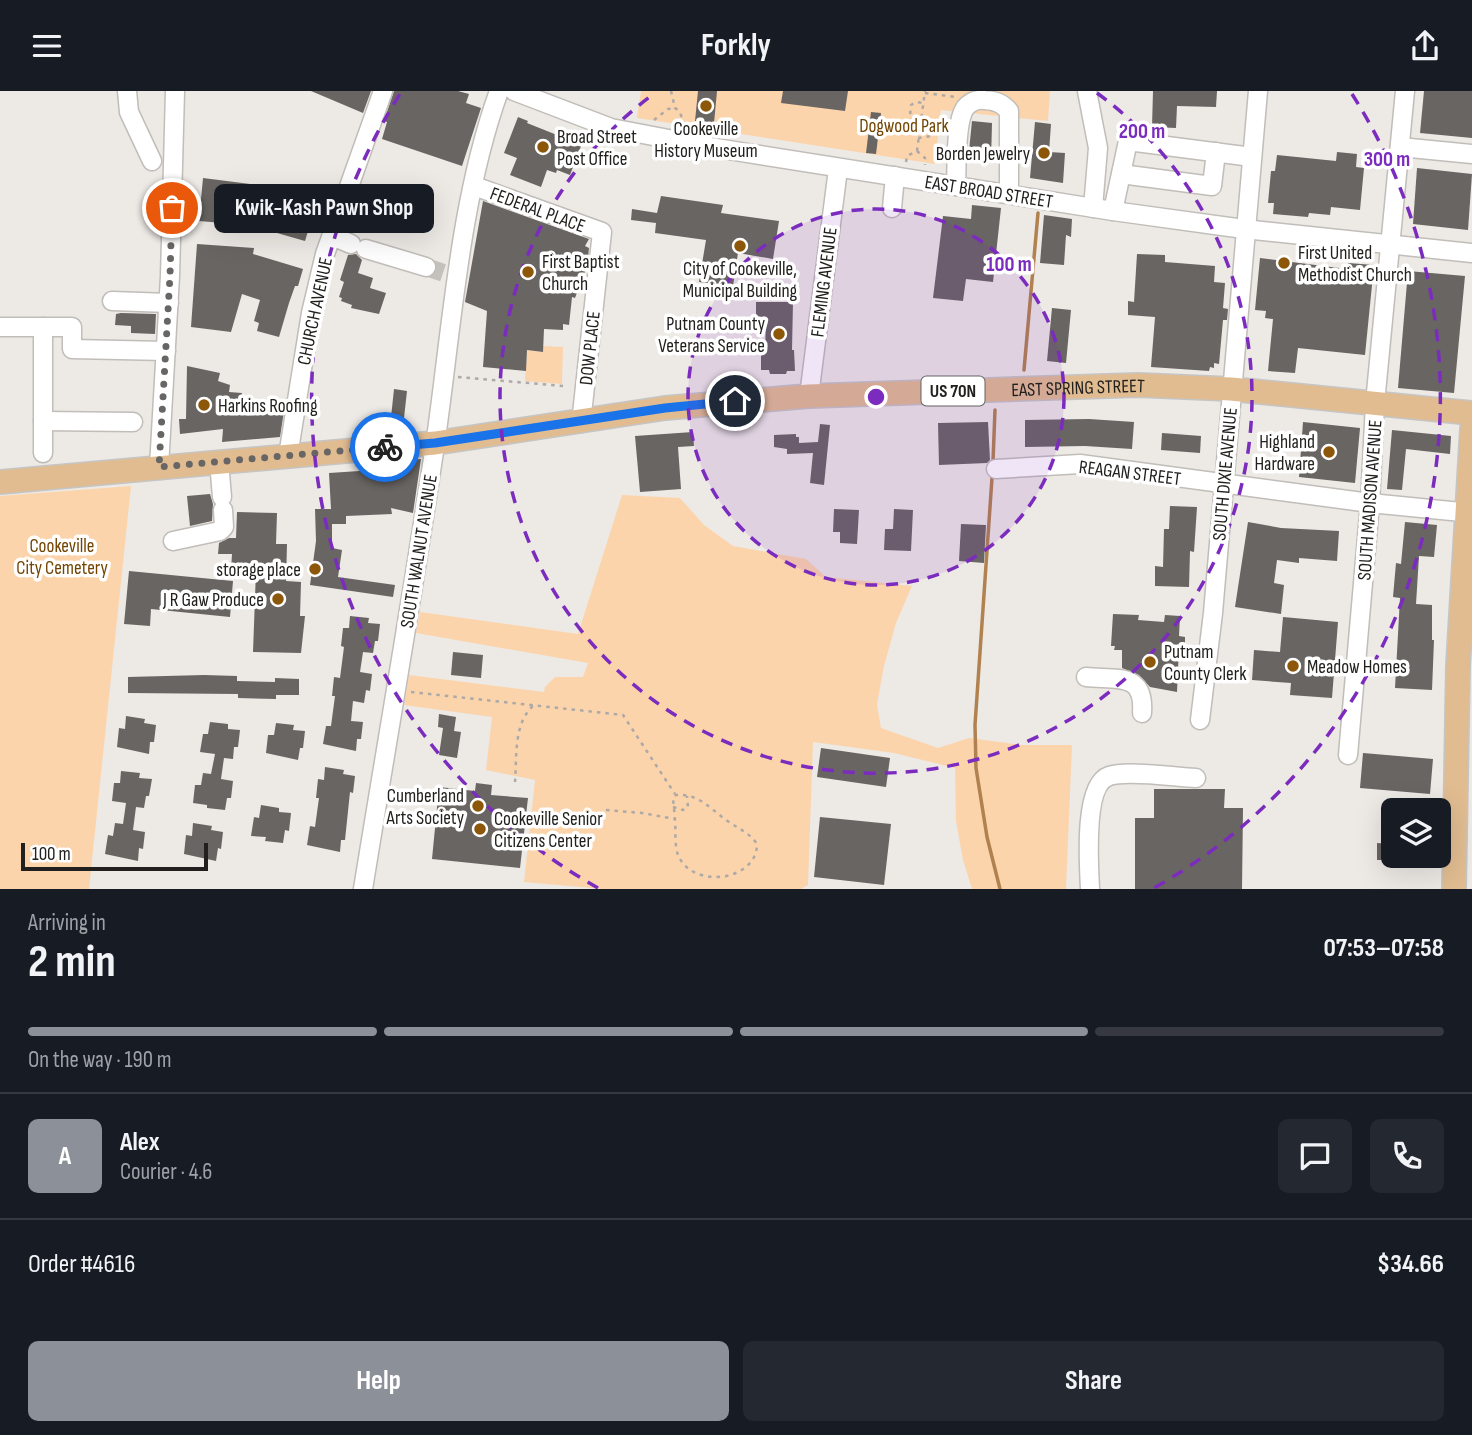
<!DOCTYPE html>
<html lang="en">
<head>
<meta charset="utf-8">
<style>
  body { margin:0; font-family:"Sofia Sans Condensed",sans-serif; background:#242831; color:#f1f3f6; height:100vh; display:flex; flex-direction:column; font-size:26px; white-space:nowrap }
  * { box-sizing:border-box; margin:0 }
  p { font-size:23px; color:#9ea1a6 }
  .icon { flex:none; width:38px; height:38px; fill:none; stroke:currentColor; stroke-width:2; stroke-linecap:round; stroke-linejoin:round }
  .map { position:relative; height:798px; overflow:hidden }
  .drawer { display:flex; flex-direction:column; background:#171b24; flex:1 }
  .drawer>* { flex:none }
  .fabs { position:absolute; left:1381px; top:707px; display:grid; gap:14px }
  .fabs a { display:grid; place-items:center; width:70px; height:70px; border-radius:10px; background:#171b24; box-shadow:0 7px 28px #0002; font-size:35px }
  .scale { position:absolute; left:21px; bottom:18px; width:187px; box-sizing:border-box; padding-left:7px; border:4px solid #21201e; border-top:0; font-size:19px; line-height:24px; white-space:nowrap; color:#21201e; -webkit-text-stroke:5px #fff; paint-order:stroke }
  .pin { position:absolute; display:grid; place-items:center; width:60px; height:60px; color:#fff; margin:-30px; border:4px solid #fff; border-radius:50%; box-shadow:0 2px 7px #0007 }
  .courier { position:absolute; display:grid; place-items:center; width:70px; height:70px; margin:-35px; border:5px solid #1a73e8; border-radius:50%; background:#fff; color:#222; box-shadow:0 2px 9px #0007 }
  .bubble { position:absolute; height:49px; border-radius:10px; background:#171b24; box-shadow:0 7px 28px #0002; font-size:23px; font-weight:700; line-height:49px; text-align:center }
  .overview em { font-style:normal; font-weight:700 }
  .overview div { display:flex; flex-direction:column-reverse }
  .overview { display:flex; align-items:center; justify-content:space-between; height:119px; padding:0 28px }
  h1 { font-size:46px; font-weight:700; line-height:52px }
  .bar { display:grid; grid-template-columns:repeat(4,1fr); gap:10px 7px; align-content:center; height:84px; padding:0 28px }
  .bar i { height:9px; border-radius:5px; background:#363941 }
  .bar .on { background:#8c9099 }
  .bar p { grid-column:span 4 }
  .line { display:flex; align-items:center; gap:18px; padding:0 28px; border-top:2px solid #363941 }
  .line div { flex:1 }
  .round { display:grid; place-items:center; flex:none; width:74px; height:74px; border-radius:10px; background:#242831 }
  .button { display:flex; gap:14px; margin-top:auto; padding:14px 28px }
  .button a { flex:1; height:80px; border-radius:10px; background:#8c9099; color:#fff; font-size:28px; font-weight:700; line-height:80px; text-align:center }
  .button a+a { background:#242831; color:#f1f3f6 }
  header { display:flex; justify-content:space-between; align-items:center; height:91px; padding:0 28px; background:#171b24; font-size:32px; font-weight:700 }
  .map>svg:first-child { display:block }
</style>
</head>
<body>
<header><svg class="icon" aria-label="menu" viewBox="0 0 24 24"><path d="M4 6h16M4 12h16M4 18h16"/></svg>Forkly<svg class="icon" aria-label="share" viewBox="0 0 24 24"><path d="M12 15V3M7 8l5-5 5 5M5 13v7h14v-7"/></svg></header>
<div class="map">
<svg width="1472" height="798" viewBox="0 0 1472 798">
  <rect width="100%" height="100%" fill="#ede9e5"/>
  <g fill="#fcd4ac">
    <path d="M641,0H1050L1048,30L941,19L935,73L637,27Z"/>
    <path d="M543,255L563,256L562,293L525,290L527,259L542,261Z"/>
    <path d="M131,395L89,798H0V405Z"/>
    <path d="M622,404L680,407L704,434L733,455L806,468L826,486L912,495L896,532L884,575L877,613L881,637L938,657L969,647L1021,654H1072L1066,798H972L963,769L956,730L955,677L894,662L813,651L808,794L801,798H603L524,791L535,689L486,679L492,626L404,614L409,584L544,601L545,596L555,586H583L588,572L416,542L420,521L578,543Z"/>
  </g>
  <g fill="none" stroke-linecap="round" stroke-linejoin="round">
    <g stroke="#b1824f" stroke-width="3.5">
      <path d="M1024,279L1038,122"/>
      <path d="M993,370L995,319"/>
      <path d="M992,387L975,634L976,677L987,746L1000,798"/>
    </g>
  </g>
  <g fill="#696562">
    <path d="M311,0H371L363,22Z"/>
    <path d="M394,0H458L469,3L466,12L481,17L462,75L382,48L387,31L384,30Z"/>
    <path d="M698,0H717L714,32L695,30Z"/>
    <path d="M783,0H848L845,20L781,12Z"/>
    <path d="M1153,0H1217L1216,16L1177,15L1176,37L1152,36Z"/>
    <path d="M1424,0H1472V47L1420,42Z"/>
    <path d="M871,21L881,22L876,63L866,62Z"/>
    <path d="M518,26L528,30L527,32L562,46L563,42L583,50L570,84L557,79L556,82L547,79L541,96L510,84L517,67L504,62Z"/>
    <path d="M972,30L992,32L991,71L968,70Z"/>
    <path d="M1035,31L1051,33L1049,61L1065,62L1063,92L1030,87Z"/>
    <path d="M1337,61L1357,63L1356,76L1364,77L1360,119L1331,116L1330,124L1309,122L1308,126L1273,123L1274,112H1268L1271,80H1275L1277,64L1336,70Z"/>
    <path d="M1417,77L1472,83L1468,139L1413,133Z"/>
    <path d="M203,87L257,94L246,134L199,130Z"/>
    <path d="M661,105L723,114L721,122L779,130L773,168L738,162L733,195L699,191L706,149L655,142L656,132L631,129L632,118L657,122Z"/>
    <path d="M483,110L589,148L585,155L589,157L587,175L575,207L572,206L569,234L563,233V239L544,238L543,261L527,259L526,280L483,276L487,220L465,211Z"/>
    <path d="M972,114L1001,117L993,191L966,188L963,210L933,207L943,125L971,128Z"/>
    <path d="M284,119L312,127L305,150L277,142Z"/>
    <path d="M1044,124L1072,128L1071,146L1066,144L1064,174L1040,172Z"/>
    <path d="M197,153L254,157L253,163L303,178L298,195H295L289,212L279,246L257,240L259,232L254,230L260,209L242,203L231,241L191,236Z"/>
    <path d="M356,163L362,169L358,182L373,187L370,197L386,202L379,223L351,217L352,214L341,210L342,207L339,206L344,191L340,189L348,164Z"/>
    <path d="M1137,163L1165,164V171L1215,175L1214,191L1225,192L1223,217L1228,218L1227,229H1223L1219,273L1214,272V277L1210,276L1209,280L1151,276L1155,226L1128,224V210L1134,211Z"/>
    <path d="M1260,167L1347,178L1348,172L1374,174L1365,264L1298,257L1295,282L1268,280L1273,228L1265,227L1266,220L1255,219Z"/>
    <path d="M1408,180L1465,185L1454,302L1398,297Z"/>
    <path d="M756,211H793L792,259H794L795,280H787L786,283H770L769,279H761V263L765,262L766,226L756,227Z"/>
    <path d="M1052,217L1071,219L1066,272L1047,270Z"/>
    <path d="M121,222L156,223L155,243L131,242V235L115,234L116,223Z"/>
    <path d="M187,275L220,282L218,290L230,294L229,301L242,302L240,316L256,315L284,320L280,346L222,351L223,338L180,343L179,328H186Z"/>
    <path d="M394,298L407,300L403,336H390Z"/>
    <path d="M1089,328L1134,331L1132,358L1085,355L1025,356V329Z"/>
    <path d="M988,331L990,369L987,372L939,374L938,332Z"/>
    <path d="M1303,331L1360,337L1355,392L1299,386Z"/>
    <path d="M820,333L830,334L824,394L810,392L813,362L787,363V358L774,356V344L796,343V346H799V352L818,351Z"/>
    <path d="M1392,339L1451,345L1450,363L1406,358L1402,399L1387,398Z"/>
    <path d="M693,341L694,355L678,356L681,398L640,401L635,345Z"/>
    <path d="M1162,342L1201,345L1200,362L1161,359Z"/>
    <path d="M421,368L413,422L391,417L392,423L346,425V433H332V457L342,459L338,486L395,494L393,506L310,494L316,450L315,418H331L329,382L390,378V371Z"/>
    <path d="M210,403L213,413L212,430L190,435L187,405Z"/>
    <path d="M1170,415L1197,416L1194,461L1190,460L1189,496L1155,495V475L1163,476L1164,438H1169Z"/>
    <path d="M834,418L859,419L857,453L840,452V441H833Z"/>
    <path d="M894,418L913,419L911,460L884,459L885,438H893Z"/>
    <path d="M237,421L277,422L276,453H287L286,490L301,491L300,525H305L301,562L253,561L256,479H231L232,463H218L219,452L229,447H236Z"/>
    <path d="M1248,431L1281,437L1339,440L1337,470L1299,467V472L1277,469L1274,492L1284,494L1281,523L1235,516Z"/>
    <path d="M1405,431L1437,434L1434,466L1419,465L1416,513L1432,514V549H1434L1432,599L1395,597L1400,507L1393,506L1396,472L1401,473Z"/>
    <path d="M961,433L986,434L984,472L959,470Z"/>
    <path d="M129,480L233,490L230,526L151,518L150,535L124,533Z"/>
    <path d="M1113,523L1139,524L1138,529L1164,531L1165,524L1180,525L1179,545L1185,546V557L1179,556L1177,601L1150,596L1139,584L1122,577V559H1114L1115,555H1111Z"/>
    <path d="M350,525L369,527L368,532L380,533L378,550H375L373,562L363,561L360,581L372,583L370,600L366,599L364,612L353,610L351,630L363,631L361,648H357L356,660L323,653L326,635H331L335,605H332L334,586L340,587L344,556L341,555L343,537H349Z"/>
    <path d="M1283,526L1338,531L1332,607L1290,604L1291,592L1252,589L1254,559L1280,561Z"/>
    <path d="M453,561L483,564L481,587L451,584Z"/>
    <path d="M204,584L237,585V590L275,591V587L299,588V604H276V608L238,607V603L128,602V586Z"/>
    <path d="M439,623L456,626L454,640L461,641L457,667L439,664L443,637L438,636Z"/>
    <path d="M126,625L145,628L144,632L156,634L154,651H150L149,663L117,656L119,637L125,638Z"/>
    <path d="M210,631L228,633V638L240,639L238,656H234L233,668L224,667L221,688L233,690L231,707H227L225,719L207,717V714L193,712L195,694H201L203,682L211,683L215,663L200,661L203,643H208Z"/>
    <path d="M276,632L294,634L293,639L305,640L303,657H300L298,669L266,662L268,644H274Z"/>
    <path d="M821,657L890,667L886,696L817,686Z"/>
    <path d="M1363,662L1433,668L1430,703L1360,697Z"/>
    <path d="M325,676L344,679L343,683L355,685L353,702L350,701L345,749H341L340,761L307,754L310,735L315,736L319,707H316L318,688L324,689Z"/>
    <path d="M121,680L140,682L139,687L152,688L149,705H146L144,717L136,716L133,739L145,741L143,758L139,757L138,770L105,763L108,744L113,745L115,732L123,733L126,712L112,710L114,692H120Z"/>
    <path d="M476,692L492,694L491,704L528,707L520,777L432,768L439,696L475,700Z"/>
    <path d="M1154,698H1225L1224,717H1243L1242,798H1135V727H1154Z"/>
    <path d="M261,714L279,717V721L291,722L289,740L285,739L283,752L265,750L266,746L251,745L254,726L259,727Z"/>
    <path d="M820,726L891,733L884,794L814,786Z"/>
    <path d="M193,732L212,735L211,739L223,741L221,758L218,757L216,770L184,763L186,744L192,745Z"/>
    <path d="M1377,752L1393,753V769H1377Z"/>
  </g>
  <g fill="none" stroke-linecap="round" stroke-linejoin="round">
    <path stroke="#c4c1bd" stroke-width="18" stroke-dasharray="18 9" stroke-linecap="butt" d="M426,176L456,186"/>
    <g stroke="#c1bdb9" stroke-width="21">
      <g id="minor">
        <path d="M127,0L129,21L152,70"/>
        <path d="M514,0L611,37L716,57L1113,120L1244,138L1472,162"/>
        <path d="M1087,0L1098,57L1093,117"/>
        <path d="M1400,56L1472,63"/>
        <path d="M1121,83L1212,95L1216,61"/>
        <path d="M474,95L602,141L581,332"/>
        <path d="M956,95C957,76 955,32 965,17C970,11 977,8 985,9C996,10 1002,12 1009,20V103"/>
        <path d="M892,117L895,85"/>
        <path d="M1113,120L1128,50L1252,66"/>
        <path d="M332,145L351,153"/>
        <path d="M366,158L426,176"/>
        <path d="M112,210L169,212"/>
        <path d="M0,236H72V258L166,260"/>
        <path d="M43,236V362"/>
        <path d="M809,305L838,78"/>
        <path d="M43,330L133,331"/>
        <path d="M288,365L311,222L325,163L383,0"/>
        <path d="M219,371L222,406"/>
        <path d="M159,376L170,185L175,0"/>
        <path d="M996,378L1080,373L1370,412L1472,422"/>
        <path d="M173,450L220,440L224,436L223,419"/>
        <path d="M1086,586C1117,589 1145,581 1142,622"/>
        <path d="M1200,629L1213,522L1258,0"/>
        <path d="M1348,664L1370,412L1375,312L1405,0"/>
        <path d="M363,798C387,650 413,502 435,354C452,237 459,111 499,0"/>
        <path d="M1090,798C1089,775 1083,694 1109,685C1127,679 1174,686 1196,687"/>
      </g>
    </g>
    <g stroke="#c5c5c4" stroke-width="26">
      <g id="major">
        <path id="s1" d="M0,391L435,352L665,317L809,305L1138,294L1231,298L1472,322"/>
        <path d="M1454,798L1458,575L1472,338"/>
      </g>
    </g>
    <g stroke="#aca9a6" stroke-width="2.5" stroke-dasharray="3.5 5" stroke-linecap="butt">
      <path d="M671,0L675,17L679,20L687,37"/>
      <path d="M925,2L956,6"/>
      <path d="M654,29L668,18L675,17"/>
      <path d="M918,47L932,45L934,40L929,32L910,25L911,14L916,11L923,12"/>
      <path d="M917,60L925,0"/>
      <path d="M917,60L925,67V74"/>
      <path d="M906,71L907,65L917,60"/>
      <path d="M458,286L563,295"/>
      <path d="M411,601L623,624L675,703"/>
      <path d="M515,691C517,666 513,632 534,614"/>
      <path d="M673,716L683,719L688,716L687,705"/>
      <path d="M606,719L642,722L675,728C676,739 674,757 679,766C694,798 757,790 757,753C749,741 737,737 726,729C710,717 697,702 676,704L673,707L675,728"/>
    </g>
    <use href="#minor" stroke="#fff" stroke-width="18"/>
    <use href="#major" stroke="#e1bc91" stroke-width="23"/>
  </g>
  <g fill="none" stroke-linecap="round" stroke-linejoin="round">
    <path stroke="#686664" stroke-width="7" stroke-dasharray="0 12.6" d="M172,117L170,185L159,376L385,356"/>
    <path stroke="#1a73e8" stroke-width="9" d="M385,356L435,352L665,317L735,310"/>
  </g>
  <circle cx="876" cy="306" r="188" fill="#7b2cbf" fill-opacity=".12"/>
  <g fill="none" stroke="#7b2cbf" stroke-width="3.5" stroke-dasharray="12 9">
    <circle cx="876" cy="306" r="188"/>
    <path d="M1097 2A376 376 0 1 1 655 2"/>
    <path d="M598 797A564 564 0 0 1 400 3M1352 3A564 564 0 0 1 1154 797"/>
  </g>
  <g fill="#8d570a" stroke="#fff" stroke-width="2.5">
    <circle cx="706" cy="15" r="7"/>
    <circle cx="543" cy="56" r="7"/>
    <circle cx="1044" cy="62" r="7"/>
    <circle cx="740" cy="155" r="7"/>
    <circle cx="1284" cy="172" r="7"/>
    <circle cx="528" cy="181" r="7"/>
    <circle cx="779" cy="243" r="7"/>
    <circle cx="204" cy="314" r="7"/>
    <circle cx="1329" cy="361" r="7"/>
    <circle cx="315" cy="478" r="7"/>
    <circle cx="278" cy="508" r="7"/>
    <circle cx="1150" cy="571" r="7"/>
    <circle cx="1293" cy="575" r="7"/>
    <circle cx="478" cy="715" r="7"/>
    <circle cx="480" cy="738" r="7"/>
  </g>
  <g text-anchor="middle" stroke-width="7" stroke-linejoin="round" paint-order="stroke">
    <rect fill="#fff" stroke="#646362" stroke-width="2" x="921.5" y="285.5" width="63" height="29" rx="5"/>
    <g font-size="18" font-weight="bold" fill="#21201e">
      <text x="953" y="306">US 70N</text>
    </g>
    <g font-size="19" fill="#724400" stroke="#fff">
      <text x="904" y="41">Dogwood Park</text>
      <text x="62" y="461">Cookeville<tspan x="62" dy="22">City Cemetery</tspan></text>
    </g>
    <g font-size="19" fill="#21201e" stroke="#fff" text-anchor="start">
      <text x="706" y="44" text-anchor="middle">Cookeville<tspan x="706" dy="22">History Museum</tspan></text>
      <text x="557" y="52">Broad Street<tspan x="557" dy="22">Post Office</tspan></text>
      <text x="1030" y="69" text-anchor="end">Borden Jewelry</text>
      <text x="1298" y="168">First United<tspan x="1298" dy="22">Methodist Church</tspan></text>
      <text x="542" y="177">First Baptist<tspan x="542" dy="22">Church</tspan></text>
      <text x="740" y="184" text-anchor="middle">City of Cookeville,<tspan x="740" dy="22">Municipal Building</tspan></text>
      <text x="765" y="239" text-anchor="end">Putnam County<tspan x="765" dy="22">Veterans Service</tspan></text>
      <text x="218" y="321">Harkins Roofing</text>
      <text x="1315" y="357" text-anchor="end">Highland<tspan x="1315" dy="22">Hardware</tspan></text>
      <text x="301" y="485" text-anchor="end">storage place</text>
      <text x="264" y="515" text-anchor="end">J R Gaw Produce</text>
      <text x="1164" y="567">Putnam<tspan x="1164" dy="22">County Clerk</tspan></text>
      <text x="1307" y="582">Meadow Homes</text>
      <text x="464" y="711" text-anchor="end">Cumberland<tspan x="464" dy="22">Arts Society</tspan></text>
      <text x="494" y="734">Cookeville Senior<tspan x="494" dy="22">Citizens Center</tspan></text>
    </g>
    <g font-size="19" fill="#21201e" stroke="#fff">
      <text transform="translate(989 100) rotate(9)" y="7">EAST BROAD STREET</text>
      <text transform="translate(538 118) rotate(20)" y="7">FEDERAL PLACE</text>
      <text transform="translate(823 191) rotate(-83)" y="7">FLEMING AVENUE</text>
      <text transform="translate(314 220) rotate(-78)" y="7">CHURCH AVENUE</text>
      <text transform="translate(589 257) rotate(-84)" y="7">DOW PLACE</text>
      <text dy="7" stroke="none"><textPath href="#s1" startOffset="1083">EAST SPRING STREET</textPath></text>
      <text transform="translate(1130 381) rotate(7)" y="7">REAGAN STREET</text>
      <text transform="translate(1224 383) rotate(-85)" y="7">SOUTH DIXIE AVENUE</text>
      <text transform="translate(1369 409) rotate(-86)" y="7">SOUTH MADISON AVENUE</text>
      <text transform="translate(418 460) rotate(-81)" y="7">SOUTH WALNUT AVENUE</text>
    </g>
  </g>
  <circle cx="876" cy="306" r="10" fill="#7b2cbf" stroke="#fff" stroke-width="3.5"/>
  <g font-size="21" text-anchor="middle" font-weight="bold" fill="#7b2cbf" stroke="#fff" stroke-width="7" stroke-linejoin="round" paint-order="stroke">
    <text x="1142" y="47">200 m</text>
    <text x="1387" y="75">300 m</text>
    <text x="1009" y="180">100 m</text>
  </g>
</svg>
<div class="fabs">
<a><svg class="icon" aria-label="layers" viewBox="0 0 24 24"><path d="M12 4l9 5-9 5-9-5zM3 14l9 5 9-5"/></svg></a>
</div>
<div class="scale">100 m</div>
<div class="pin" style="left:172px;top:117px;background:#ea580c"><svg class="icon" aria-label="bag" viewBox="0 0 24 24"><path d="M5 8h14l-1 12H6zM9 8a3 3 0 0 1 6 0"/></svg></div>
<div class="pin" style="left:735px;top:310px;background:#1f2937"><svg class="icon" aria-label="home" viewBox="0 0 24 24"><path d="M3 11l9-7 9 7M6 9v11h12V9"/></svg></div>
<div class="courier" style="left:385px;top:356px"><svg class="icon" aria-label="bike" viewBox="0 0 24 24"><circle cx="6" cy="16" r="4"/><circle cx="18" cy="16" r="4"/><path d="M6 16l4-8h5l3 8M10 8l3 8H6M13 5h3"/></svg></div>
<div class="bubble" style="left:214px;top:93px;width:220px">Kwik-Kash Pawn Shop</div>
</div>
<section class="drawer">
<div class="overview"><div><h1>2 min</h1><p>Arriving in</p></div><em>07:53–07:58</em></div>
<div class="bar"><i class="on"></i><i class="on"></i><i class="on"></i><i></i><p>On the way · 190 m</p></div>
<div class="line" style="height:126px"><b class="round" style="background:#8c9099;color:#fff">A</b><div><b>Alex</b><p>Courier · 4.6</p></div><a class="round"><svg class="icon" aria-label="chat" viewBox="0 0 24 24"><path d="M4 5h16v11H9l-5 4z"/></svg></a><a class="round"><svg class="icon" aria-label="phone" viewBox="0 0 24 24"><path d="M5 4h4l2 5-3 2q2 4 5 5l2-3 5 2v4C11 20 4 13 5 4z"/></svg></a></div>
<div class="line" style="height:91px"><div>Order #4616</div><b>$34.66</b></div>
<div class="button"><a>Help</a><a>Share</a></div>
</section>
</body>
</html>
